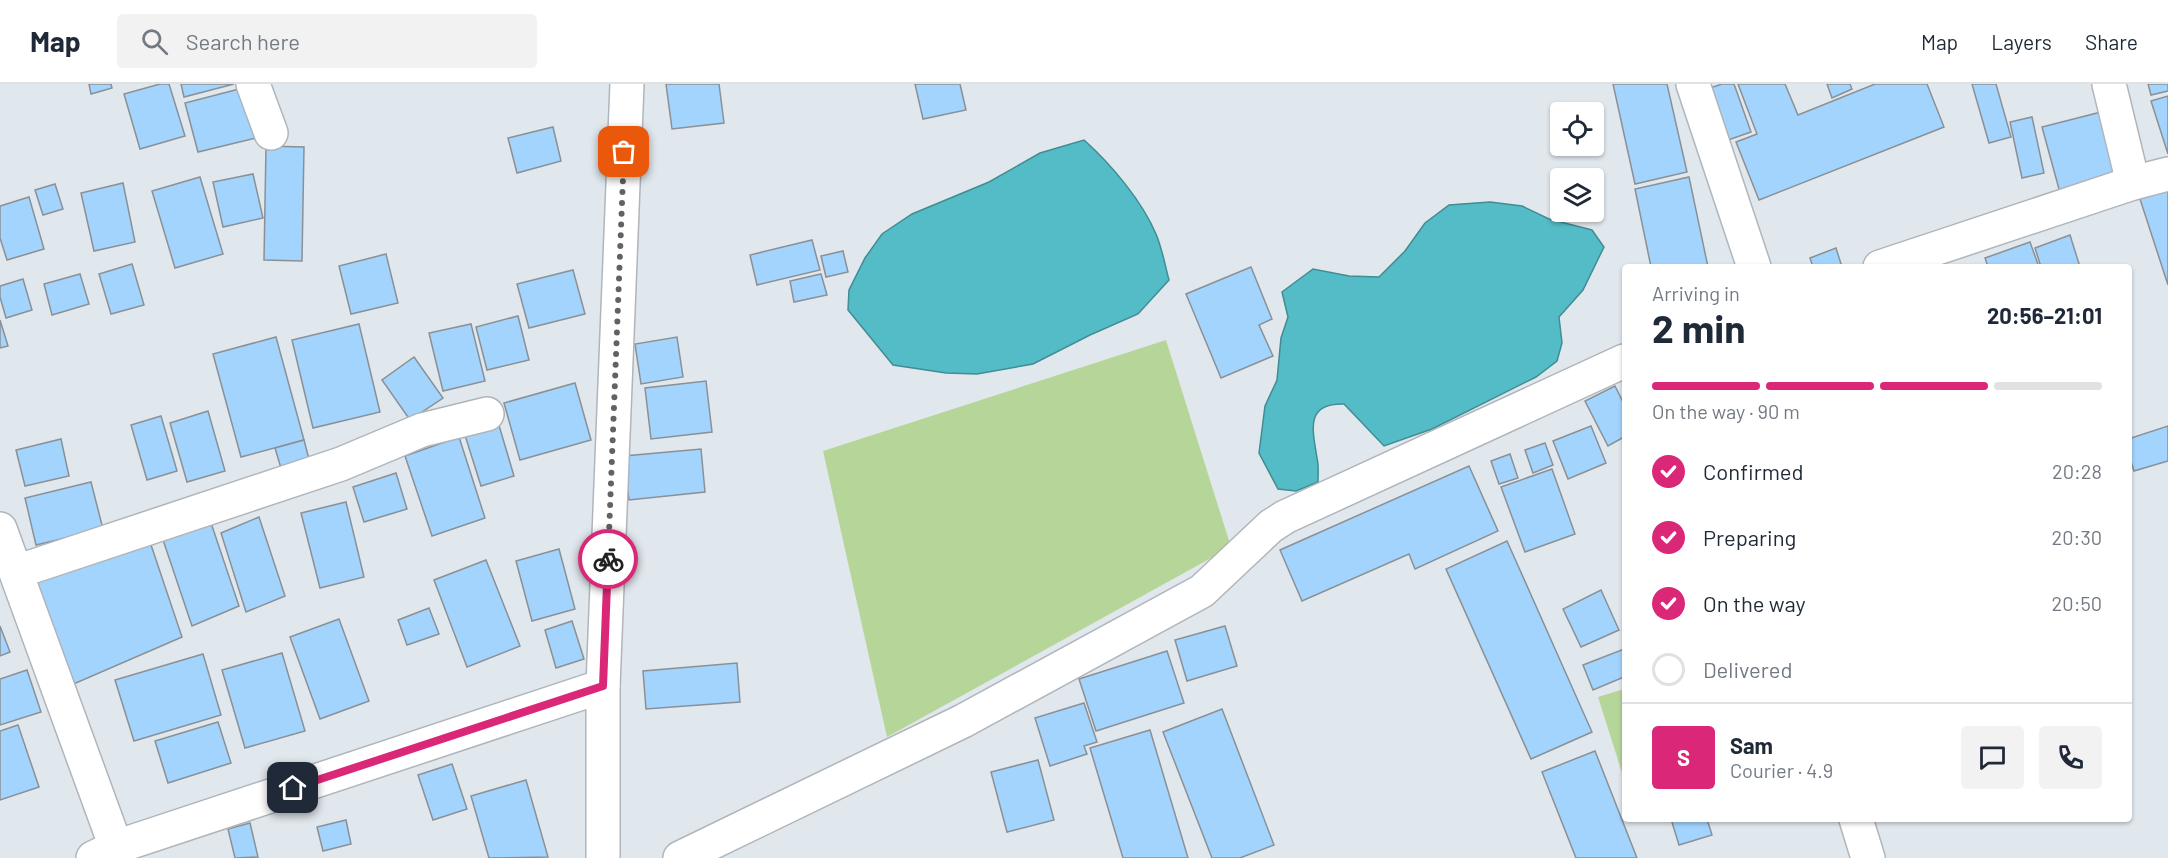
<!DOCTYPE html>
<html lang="en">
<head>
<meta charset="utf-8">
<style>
  body { margin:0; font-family:Barlow,sans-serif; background:#f2f2f3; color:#1f2937; height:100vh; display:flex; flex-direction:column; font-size:22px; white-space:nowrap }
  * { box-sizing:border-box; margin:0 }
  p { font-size:20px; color:#747a83 }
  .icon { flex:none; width:33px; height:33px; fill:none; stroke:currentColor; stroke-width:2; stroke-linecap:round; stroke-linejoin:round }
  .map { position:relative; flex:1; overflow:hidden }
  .sheet { position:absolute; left:1622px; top:180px; width:510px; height:558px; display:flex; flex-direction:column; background:#fff; border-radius:6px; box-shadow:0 2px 4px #0004 }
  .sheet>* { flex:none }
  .controls { position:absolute; left:1550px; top:18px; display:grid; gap:12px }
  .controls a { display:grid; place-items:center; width:54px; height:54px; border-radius:6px; background:#fff; box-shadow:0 2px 4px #0004; font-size:30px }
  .pin { position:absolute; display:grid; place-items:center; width:51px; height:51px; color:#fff; margin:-26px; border-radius:12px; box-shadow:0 3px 9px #0006 }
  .courier { position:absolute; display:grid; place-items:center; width:60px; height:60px; margin:-30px; border:4px solid #db2777; border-radius:50%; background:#fff; color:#222; box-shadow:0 2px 8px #0007 }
  .headline em { font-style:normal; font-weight:700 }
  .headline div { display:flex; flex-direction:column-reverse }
  .headline { display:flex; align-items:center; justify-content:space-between; height:102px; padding:0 30px }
  h1 { font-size:39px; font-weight:700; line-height:45px }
  .bar { display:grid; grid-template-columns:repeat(4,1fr); gap:9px 6px; align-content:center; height:72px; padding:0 30px }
  .bar i { height:8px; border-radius:4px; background:#e0e1e3 }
  .bar .active { background:#db2777 }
  .bar p { grid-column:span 4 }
  .line { display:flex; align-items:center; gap:15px; padding:0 30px; border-top:2px solid #e0e1e3 }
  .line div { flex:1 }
  .round { display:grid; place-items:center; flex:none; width:63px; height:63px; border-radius:6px; background:#f2f2f3 }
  ol { padding:0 30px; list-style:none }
  li { display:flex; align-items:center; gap:18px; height:66px }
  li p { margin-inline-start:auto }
  li .icon { padding:6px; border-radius:50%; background:#db2777; color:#fff; stroke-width:4 }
  li:last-child { color:#747a83 }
  li i { width:33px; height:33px; border:3px solid #e0e1e3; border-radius:50% }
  header { display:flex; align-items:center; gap:36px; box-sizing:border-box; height:84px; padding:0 30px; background:#fff; border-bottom:2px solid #e0e1e3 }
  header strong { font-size:28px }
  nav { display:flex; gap:33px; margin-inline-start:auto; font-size:21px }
  .search { width:420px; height:54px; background:#f2f2f3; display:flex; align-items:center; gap:15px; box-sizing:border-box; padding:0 21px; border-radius:6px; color:#747a83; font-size:22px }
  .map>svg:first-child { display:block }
</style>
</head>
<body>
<header>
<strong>Map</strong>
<div class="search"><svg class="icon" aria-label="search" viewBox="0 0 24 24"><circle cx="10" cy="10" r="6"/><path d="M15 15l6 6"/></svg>Search here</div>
<nav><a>Map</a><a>Layers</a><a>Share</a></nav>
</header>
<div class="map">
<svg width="2168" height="774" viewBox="0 0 2168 774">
  <rect width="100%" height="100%" fill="#e1e8ed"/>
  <g fill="#b6d699">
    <path d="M1166,256L1231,463L887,653L823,367Z"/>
    <path d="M1624,605V695L1598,613Z"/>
  </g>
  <g fill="#53bcc6" stroke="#428c93" stroke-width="1.5">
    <path d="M1084,56C1111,80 1142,117 1156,150C1162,164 1165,181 1169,196L1138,230L1090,251L1033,280L977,290L946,289L893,281L848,226L849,206L865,174L882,150L912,130L989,98L1040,69Z"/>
    <path d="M1490,118L1522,122L1549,135L1592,146L1604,163L1583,206L1559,233L1562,259L1557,277L1536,293L1432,345L1384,362L1344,320C1304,319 1313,347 1317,374C1319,382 1318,390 1318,398L1296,407L1278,405L1259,369L1265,322L1277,296L1281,254L1288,233L1282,208L1313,185L1349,192L1379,193L1405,167L1425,139L1449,121Z"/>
  </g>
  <g fill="#a2d4fd" stroke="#8a9096" stroke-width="1.5">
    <path d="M89,0H111L112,4L91,10Z"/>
    <path d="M160,0H169L185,52L140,65L124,10Z"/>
    <path d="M181,0H234L184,13Z"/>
    <path d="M666,0H719L724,39L672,45Z"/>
    <path d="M915,0H960L966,26L923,35Z"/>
    <path d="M1613,0H1667L1687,88L1635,100Z"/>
    <path d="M1722,0H1734L1751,48L1728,56L1710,4Z"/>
    <path d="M1738,0H1785L1798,31L1875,0H1927L1944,43L1759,116L1736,58L1757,50Z"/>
    <path d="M1827,0H1850L1852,5L1832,14Z"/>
    <path d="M1972,0H1996L2011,53L1989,59Z"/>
    <path d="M2148,0H2168V7L2151,11Z"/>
    <path d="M243,4L256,54L198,68L185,19Z"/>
    <path d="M2168,12V70L2151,17Z"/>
    <path d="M2105,27L2124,99L2062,116L2042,43Z"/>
    <path d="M2032,33L2044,89L2022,94L2010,38Z"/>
    <path d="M553,43L561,77L517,89L508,54Z"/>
    <path d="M266,62L304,63L302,177L264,176Z"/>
    <path d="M253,90L263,134L223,143L213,98Z"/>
    <path d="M200,93L223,170L175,184L152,107Z"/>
    <path d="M1689,93L1708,183H1651L1635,105Z"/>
    <path d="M123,99L135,158L94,167L81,109Z"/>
    <path d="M55,100L63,125L43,131L35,106Z"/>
    <path d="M2168,106V201L2140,115Z"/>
    <path d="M29,113L44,165L7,176L0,154V122Z"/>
    <path d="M2070,151L2080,183H2041L2035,164Z"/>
    <path d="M812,156L820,186L757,201L750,171Z"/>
    <path d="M2030,158L2039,183H1988L1985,174Z"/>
    <path d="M1836,164L1842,183H1813L1810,174Z"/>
    <path d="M843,167L848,188L826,193L821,172Z"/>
    <path d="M386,170L398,219L351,230L339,182Z"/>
    <path d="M132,180L144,221L111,230L99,190Z"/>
    <path d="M1251,183L1272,235L1259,241L1273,272L1221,294L1186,210Z"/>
    <path d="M573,186L585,230L529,244L517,200Z"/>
    <path d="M80,190L89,220L52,231L44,200Z"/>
    <path d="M821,190L827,211L794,218L790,197Z"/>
    <path d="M23,195L32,226L6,234L0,213V202Z"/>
    <path d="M518,232L529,276L487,286L476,243Z"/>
    <path d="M0,236L8,262L0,264Z"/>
    <path d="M359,240L380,328L313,344L292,256Z"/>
    <path d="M471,240L485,297L443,307L429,249Z"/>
    <path d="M276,253L304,356L241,373L213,270Z"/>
    <path d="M677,253L683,293L641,300L635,260Z"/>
    <path d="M414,273L443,314L410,336L382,296Z"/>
    <path d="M706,297L712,348L651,355L645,304Z"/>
    <path d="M575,299L591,356L520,376L504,319Z"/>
    <path d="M1615,302L1624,320V353L1608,362L1585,317Z"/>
    <path d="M208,327L225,387L187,398L170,339Z"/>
    <path d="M161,332L177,387L147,396L131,341Z"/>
    <path d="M498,338L514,392L481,402L464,348Z"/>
    <path d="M1591,342L1606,379L1568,395L1553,357Z"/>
    <path d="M2168,342V377L2134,387L2128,368V355Z"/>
    <path d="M459,353L485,434L432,452L405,372Z"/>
    <path d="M61,355L69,392L25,402L16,366Z"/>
    <path d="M304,356L311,383L283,391L275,364Z"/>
    <path d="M1545,359L1553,381L1533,389L1525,366Z"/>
    <path d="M701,365L705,408L629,416L624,372Z"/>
    <path d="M1510,370L1518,394L1499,400L1491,377Z"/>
    <path d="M1469,382L1498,447L1415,485L1409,470L1302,517L1280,466Z"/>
    <path d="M1552,385L1575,450L1525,468L1501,403Z"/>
    <path d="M396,389L407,425L364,438L353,403Z"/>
    <path d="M91,398L103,445L36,461L25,414Z"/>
    <path d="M346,418L364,493L320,504L301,429Z"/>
    <path d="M208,430L239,522L192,542L161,450Z"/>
    <path d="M259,433L285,512L246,528L221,449Z"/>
    <path d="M147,449L182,553L69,602L34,498Z"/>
    <path d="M1507,457L1592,648L1531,675L1446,485Z"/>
    <path d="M559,465L575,525L532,537L516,477Z"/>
    <path d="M486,476L520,562L467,583L434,496Z"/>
    <path d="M1601,506L1619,546L1581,563L1563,525Z"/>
    <path d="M429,524L439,550L407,561L398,536Z"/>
    <path d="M339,535L369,617L320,635L290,553Z"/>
    <path d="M572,537L584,575L556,584L545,546Z"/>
    <path d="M0,542L10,568L0,572Z"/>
    <path d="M1225,542L1237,582L1187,597L1175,556Z"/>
    <path d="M1624,565V593L1593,606L1583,581Z"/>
    <path d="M1167,567L1184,619L1096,647L1079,595Z"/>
    <path d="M282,569L305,647L245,664L222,586Z"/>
    <path d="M203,570L221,631L134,657L115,596Z"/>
    <path d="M737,579L740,618L646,625L643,587Z"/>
    <path d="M27,586L41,628L0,641V595Z"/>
    <path d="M1084,619L1097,658L1084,662L1087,670L1050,682L1035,634Z"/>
    <path d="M1222,625L1274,761L1240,774H1212L1163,648Z"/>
    <path d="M218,638L231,679L168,699L155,657Z"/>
    <path d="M18,641L39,703L0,716V647Z"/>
    <path d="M1150,646L1188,774H1123L1090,664Z"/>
    <path d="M1595,667L1637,774H1576L1542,688Z"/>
    <path d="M1038,676L1054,736L1007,748L991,688Z"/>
    <path d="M452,680L467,725L433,736L418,691Z"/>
    <path d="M526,696L548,773L489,774L471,712Z"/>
    <path d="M1671,735H1707L1712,751L1679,761Z"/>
    <path d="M346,736L351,760L323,767L317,743Z"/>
    <path d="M250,739L258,773L235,774L228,745Z"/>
  </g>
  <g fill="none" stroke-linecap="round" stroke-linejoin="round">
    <g stroke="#afb5bb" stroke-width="36">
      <g id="minor">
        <path d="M253,0L271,49"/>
        <path d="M1693,0L1754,183"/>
        <path d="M2109,0L2133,99"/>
        <path d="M1880,183L2133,99L2168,90"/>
        <path d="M0,445L116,763"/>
        <path d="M16,488L341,380L422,346L487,330"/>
        <path d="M1856,735L1868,774"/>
        <path d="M93,774L116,763L603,602"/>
        <path d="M603,774V602L627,0"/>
        <path d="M680,774L963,637L1202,507L1271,442L1285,433L1624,277"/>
      </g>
    </g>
    <use href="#minor" stroke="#fff" stroke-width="33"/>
  </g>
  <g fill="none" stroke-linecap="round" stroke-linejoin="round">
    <path stroke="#5f6366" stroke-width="6" stroke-dasharray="0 10.8" d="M608,475L624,68"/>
    <path stroke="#db2777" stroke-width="8" d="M293,704L603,602L608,475"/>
  </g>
</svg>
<div class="controls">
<a><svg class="icon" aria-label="locate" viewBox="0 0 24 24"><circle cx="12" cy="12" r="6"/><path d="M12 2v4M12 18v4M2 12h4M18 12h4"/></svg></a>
<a><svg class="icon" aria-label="layers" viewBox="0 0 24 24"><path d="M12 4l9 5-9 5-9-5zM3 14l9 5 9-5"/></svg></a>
</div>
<div class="pin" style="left:624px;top:68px;background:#ea580c"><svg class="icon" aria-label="bag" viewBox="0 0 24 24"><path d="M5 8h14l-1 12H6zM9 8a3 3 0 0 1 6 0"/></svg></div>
<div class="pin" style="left:293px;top:704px;background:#1f2937"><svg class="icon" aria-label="home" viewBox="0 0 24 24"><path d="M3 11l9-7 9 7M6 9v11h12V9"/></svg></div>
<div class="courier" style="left:608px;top:475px"><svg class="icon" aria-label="bike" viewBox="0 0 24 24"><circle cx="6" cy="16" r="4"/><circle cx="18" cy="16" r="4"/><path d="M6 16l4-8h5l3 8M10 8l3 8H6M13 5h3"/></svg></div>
<section class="sheet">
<div class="headline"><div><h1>2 min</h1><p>Arriving in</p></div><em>20:56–21:01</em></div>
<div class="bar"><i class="active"></i><i class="active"></i><i class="active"></i><i></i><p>On the way · 90 m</p></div>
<ol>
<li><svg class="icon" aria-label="check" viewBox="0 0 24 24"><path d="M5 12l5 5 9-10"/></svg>Confirmed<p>20:28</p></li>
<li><svg class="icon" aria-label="check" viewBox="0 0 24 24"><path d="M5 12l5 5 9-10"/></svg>Preparing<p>20:30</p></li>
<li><svg class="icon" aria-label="check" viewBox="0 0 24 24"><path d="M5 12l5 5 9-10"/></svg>On the way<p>20:50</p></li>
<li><i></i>Delivered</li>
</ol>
<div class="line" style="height:108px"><b class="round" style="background:#db2777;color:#fff">S</b><div><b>Sam</b><p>Courier · 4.9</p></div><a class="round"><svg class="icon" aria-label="chat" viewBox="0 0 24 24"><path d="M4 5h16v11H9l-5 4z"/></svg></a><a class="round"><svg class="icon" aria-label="phone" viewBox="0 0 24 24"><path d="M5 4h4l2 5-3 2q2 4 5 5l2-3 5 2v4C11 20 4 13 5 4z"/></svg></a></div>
</section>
</div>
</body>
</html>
